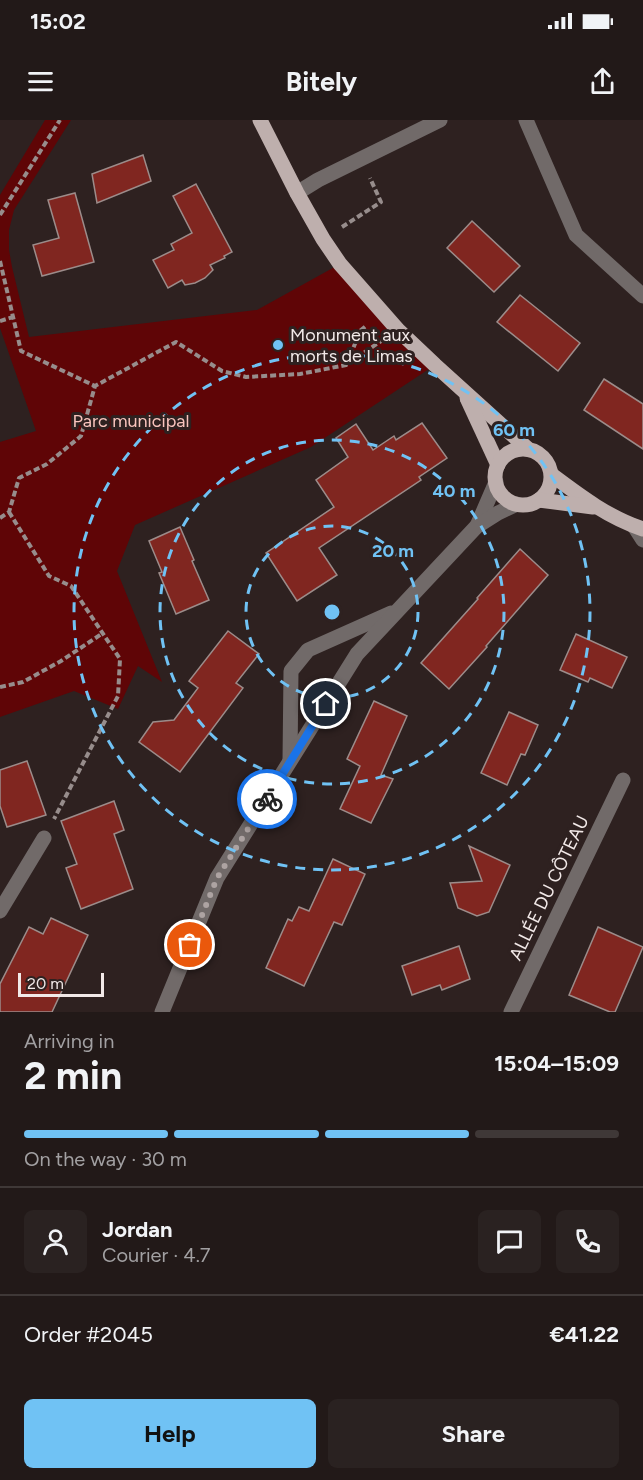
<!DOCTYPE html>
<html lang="en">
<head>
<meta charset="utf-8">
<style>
  body { margin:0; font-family:Figtree,sans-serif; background:#2a2221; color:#f1f3f6; height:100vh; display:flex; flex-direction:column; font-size:22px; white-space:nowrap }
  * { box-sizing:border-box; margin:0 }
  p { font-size:20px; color:#a2a0a2 }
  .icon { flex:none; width:33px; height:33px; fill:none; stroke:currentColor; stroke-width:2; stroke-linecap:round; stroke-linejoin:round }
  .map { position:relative; height:892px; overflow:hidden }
  .details { display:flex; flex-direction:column; background:#221918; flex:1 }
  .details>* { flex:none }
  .scale { position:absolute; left:18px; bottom:15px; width:86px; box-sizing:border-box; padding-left:6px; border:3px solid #f2e9e8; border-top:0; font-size:16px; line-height:21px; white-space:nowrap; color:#f2e9e8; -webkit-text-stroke:4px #2e2120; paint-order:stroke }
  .pin { position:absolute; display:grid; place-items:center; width:51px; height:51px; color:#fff; margin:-26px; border:3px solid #fff; border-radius:50%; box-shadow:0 2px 6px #0007 }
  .courier { position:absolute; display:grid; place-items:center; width:60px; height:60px; margin:-30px; border:4px solid #1a73e8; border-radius:50%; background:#fff; color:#222; box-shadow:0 2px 8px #0007 }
  .summary em { font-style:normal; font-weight:700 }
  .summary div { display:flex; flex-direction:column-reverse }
  .summary { display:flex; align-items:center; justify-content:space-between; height:102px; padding:0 24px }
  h1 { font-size:39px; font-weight:700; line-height:45px }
  .bar { display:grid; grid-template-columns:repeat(4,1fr); gap:9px 6px; align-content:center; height:72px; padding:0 24px }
  .bar i { height:8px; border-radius:4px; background:#3f3837 }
  .bar .selected { background:#70c2f4 }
  .bar p { grid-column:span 4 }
  .line { display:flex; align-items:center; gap:15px; padding:0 24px; border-top:2px solid #3f3837 }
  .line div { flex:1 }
  .round { display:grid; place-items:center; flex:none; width:63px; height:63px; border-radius:9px; background:#2a2221 }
  .button { display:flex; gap:12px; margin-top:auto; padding:12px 24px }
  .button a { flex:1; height:69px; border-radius:9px; background:#70c2f4; color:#111; font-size:24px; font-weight:700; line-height:69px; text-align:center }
  .button a+a { background:#2a2221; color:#f1f3f6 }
  .status { display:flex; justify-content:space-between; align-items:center; height:42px; padding:0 30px; background:#221918; direction:ltr }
  .status svg { height:16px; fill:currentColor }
  header { display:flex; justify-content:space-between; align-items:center; height:78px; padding:0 24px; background:#221918; font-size:27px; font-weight:700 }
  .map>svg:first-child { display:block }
</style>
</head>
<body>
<div class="status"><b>15:02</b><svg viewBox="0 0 49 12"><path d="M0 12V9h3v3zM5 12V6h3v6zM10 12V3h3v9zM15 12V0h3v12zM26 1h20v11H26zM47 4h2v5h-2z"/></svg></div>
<header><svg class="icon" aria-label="menu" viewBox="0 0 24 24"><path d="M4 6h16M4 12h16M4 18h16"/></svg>Bitely<svg class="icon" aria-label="share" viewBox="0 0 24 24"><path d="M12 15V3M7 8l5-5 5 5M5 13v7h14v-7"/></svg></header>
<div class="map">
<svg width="643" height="892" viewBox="0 0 643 892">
  <rect width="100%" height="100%" fill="#2e2120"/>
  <path fill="#5f0506" d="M45,0H71L14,90L9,110V130L12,147L29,217L257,190L340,144L435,245L311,327L135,405L117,451L162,562L138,546L118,589L74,571L0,597V322L36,311L0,208V75Z"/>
  <g fill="#802620" stroke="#9c8c8a" stroke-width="1.5">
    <path d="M143,35L151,61L97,83L92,54Z"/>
    <path d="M196,64L232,132L224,136L225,138L210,145L213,150L205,158L195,163L185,165L182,160L168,168L153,140L174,130L171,124L192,113L173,76Z"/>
    <path d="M75,73L94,142L42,156L33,125L59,118L48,80Z"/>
    <path d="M472,101L520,146L494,172L447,128Z"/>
    <path d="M520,175L580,223L558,251L497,202Z"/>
    <path d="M604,259L643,284V329L584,290Z"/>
    <path d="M422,303L447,338L419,357L421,360L319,428L337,455L297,481L266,433L334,387L316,360L348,337L336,318L356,304L373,330L394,316L396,320Z"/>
    <path d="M180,407L194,440L192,441L209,480L176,494L159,453L162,452L149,421Z"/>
    <path d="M520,429L548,455L486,526L487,527L449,569L421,543L478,479L477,478Z"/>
    <path d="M228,511L259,534L236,563L243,568L180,652L139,622L153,602L174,600L198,568L189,561Z"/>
    <path d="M576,514L627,537L612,568L590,558L588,562L560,550Z"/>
    <path d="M374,581L407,596L381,655L393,659L371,703L340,689L360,646L347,639Z"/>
    <path d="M509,592L538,605L525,635L521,634L507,665L481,653Z"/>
    <path d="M27,641L46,695L7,707L0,686V650Z"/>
    <path d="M114,681L124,710L114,714L133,769L81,789L66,748L77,744L61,701Z"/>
    <path d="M469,726L510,745L489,792L477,796L458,788L450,763L482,761Z"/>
    <path d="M333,739L365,754L342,805L334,802L304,866L266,848L288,799L292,801L299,787L309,791Z"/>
    <path d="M51,798L88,815L52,892H0V864L29,807L43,814Z"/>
    <path d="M598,807L643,827L615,892H610L569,875Z"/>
    <path d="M459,826L470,859L442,870L440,865L412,875L402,846Z"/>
  </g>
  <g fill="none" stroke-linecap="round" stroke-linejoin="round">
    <g stroke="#978d8c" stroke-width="4" stroke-dasharray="6 3" stroke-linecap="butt">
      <path d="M0,95L60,0"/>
      <path d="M342,107L381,82L370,58"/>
      <path d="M0,141L21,231L95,266"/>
      <path d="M0,201L13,197"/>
      <path d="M347,244L360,211L366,206"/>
      <path d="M9,392L49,456L71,466L120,539L118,576L54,699"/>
      <path d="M0,398L9,392L19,358L47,344L81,316L95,266L176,222L222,251L246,257L300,254L346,245L381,221"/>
      <path d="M0,567L23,562L61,541L103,513"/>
    </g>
    <g stroke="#716a69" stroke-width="15">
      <path d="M526,0L576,115L643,176"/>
      <path d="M297,73L318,60L440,0"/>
      <path d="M477,406L496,362"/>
      <path d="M634,406L643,420"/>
      <path d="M290,640L291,551L308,530L391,493"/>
      <path d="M0,791L44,718"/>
      <path d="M162,892L217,758L357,534L476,407L498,393L517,384"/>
      <path d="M511,892L623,660"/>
    </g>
    <g stroke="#beafad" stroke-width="15">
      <path d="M260,0L297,73L323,119L340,144L398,210L435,245L528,329"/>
      <path d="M467,278L498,345"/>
      <circle cx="523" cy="357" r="28"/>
      <path d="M552,355C580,376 609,398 643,409"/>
      <path d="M539,380L593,387"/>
    </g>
  </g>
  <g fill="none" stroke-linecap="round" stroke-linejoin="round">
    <path stroke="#ada3a2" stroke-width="6" stroke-dasharray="0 10.8" d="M190,825L217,758L267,679"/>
    <path stroke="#1a73e8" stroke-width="8" d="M267,679L326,584"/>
  </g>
  <g fill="none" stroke="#70c2f4" stroke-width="3" stroke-dasharray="10 8">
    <circle cx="332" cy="492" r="86"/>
    <circle cx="332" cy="492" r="172"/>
    <circle cx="332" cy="492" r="258"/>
  </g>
  <circle fill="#70c2f4" stroke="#2e2120" stroke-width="2" cx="278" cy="225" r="6"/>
  <g text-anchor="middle" stroke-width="6" stroke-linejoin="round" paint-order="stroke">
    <g font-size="18" fill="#f2e9e8" stroke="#2e2120" text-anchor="start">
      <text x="290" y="221">Monument aux<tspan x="290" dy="21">morts de Limas</tspan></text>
    </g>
    <g font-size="18" fill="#f9c4bd" stroke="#2e2120">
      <text x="131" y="307">Parc municipal</text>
    </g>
    <g font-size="18" fill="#f2e9e8" stroke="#2e2120">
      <text transform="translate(549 768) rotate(-64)" y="6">ALLÉE DU CÔTEAU</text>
    </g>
  </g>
  <circle cx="332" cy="492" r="9" fill="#70c2f4" stroke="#2e2120" stroke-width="3"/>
  <g font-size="18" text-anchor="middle" font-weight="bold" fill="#70c2f4" stroke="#2e2120" stroke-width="6" stroke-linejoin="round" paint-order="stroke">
    <text x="514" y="316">60 m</text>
    <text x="454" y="377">40 m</text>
    <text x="393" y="437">20 m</text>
  </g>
</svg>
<div class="scale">20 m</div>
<div class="pin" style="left:190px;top:825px;background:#ea580c"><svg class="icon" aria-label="bag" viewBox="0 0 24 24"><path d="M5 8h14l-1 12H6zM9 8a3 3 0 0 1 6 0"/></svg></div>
<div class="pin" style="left:326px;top:584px;background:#1f2937"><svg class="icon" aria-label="home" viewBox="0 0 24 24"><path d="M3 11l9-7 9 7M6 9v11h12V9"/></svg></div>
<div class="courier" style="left:267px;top:679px"><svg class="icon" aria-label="bike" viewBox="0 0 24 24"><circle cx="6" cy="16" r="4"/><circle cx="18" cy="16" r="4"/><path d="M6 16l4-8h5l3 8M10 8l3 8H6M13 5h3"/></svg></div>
</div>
<section class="details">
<div class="summary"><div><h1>2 min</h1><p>Arriving in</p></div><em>15:04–15:09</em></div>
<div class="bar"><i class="selected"></i><i class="selected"></i><i class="selected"></i><i></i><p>On the way · 30 m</p></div>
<div class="line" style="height:108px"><a class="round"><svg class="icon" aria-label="person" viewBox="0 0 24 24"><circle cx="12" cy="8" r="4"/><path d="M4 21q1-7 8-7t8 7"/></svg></a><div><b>Jordan</b><p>Courier · 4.7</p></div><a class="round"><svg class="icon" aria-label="chat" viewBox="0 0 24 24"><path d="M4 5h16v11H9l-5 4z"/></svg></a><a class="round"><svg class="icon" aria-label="phone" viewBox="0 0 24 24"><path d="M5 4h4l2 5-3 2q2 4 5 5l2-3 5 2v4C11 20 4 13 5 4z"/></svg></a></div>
<div class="line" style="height:78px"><div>Order #2045</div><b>€41.22</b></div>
<div class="button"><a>Help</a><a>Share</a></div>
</section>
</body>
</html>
